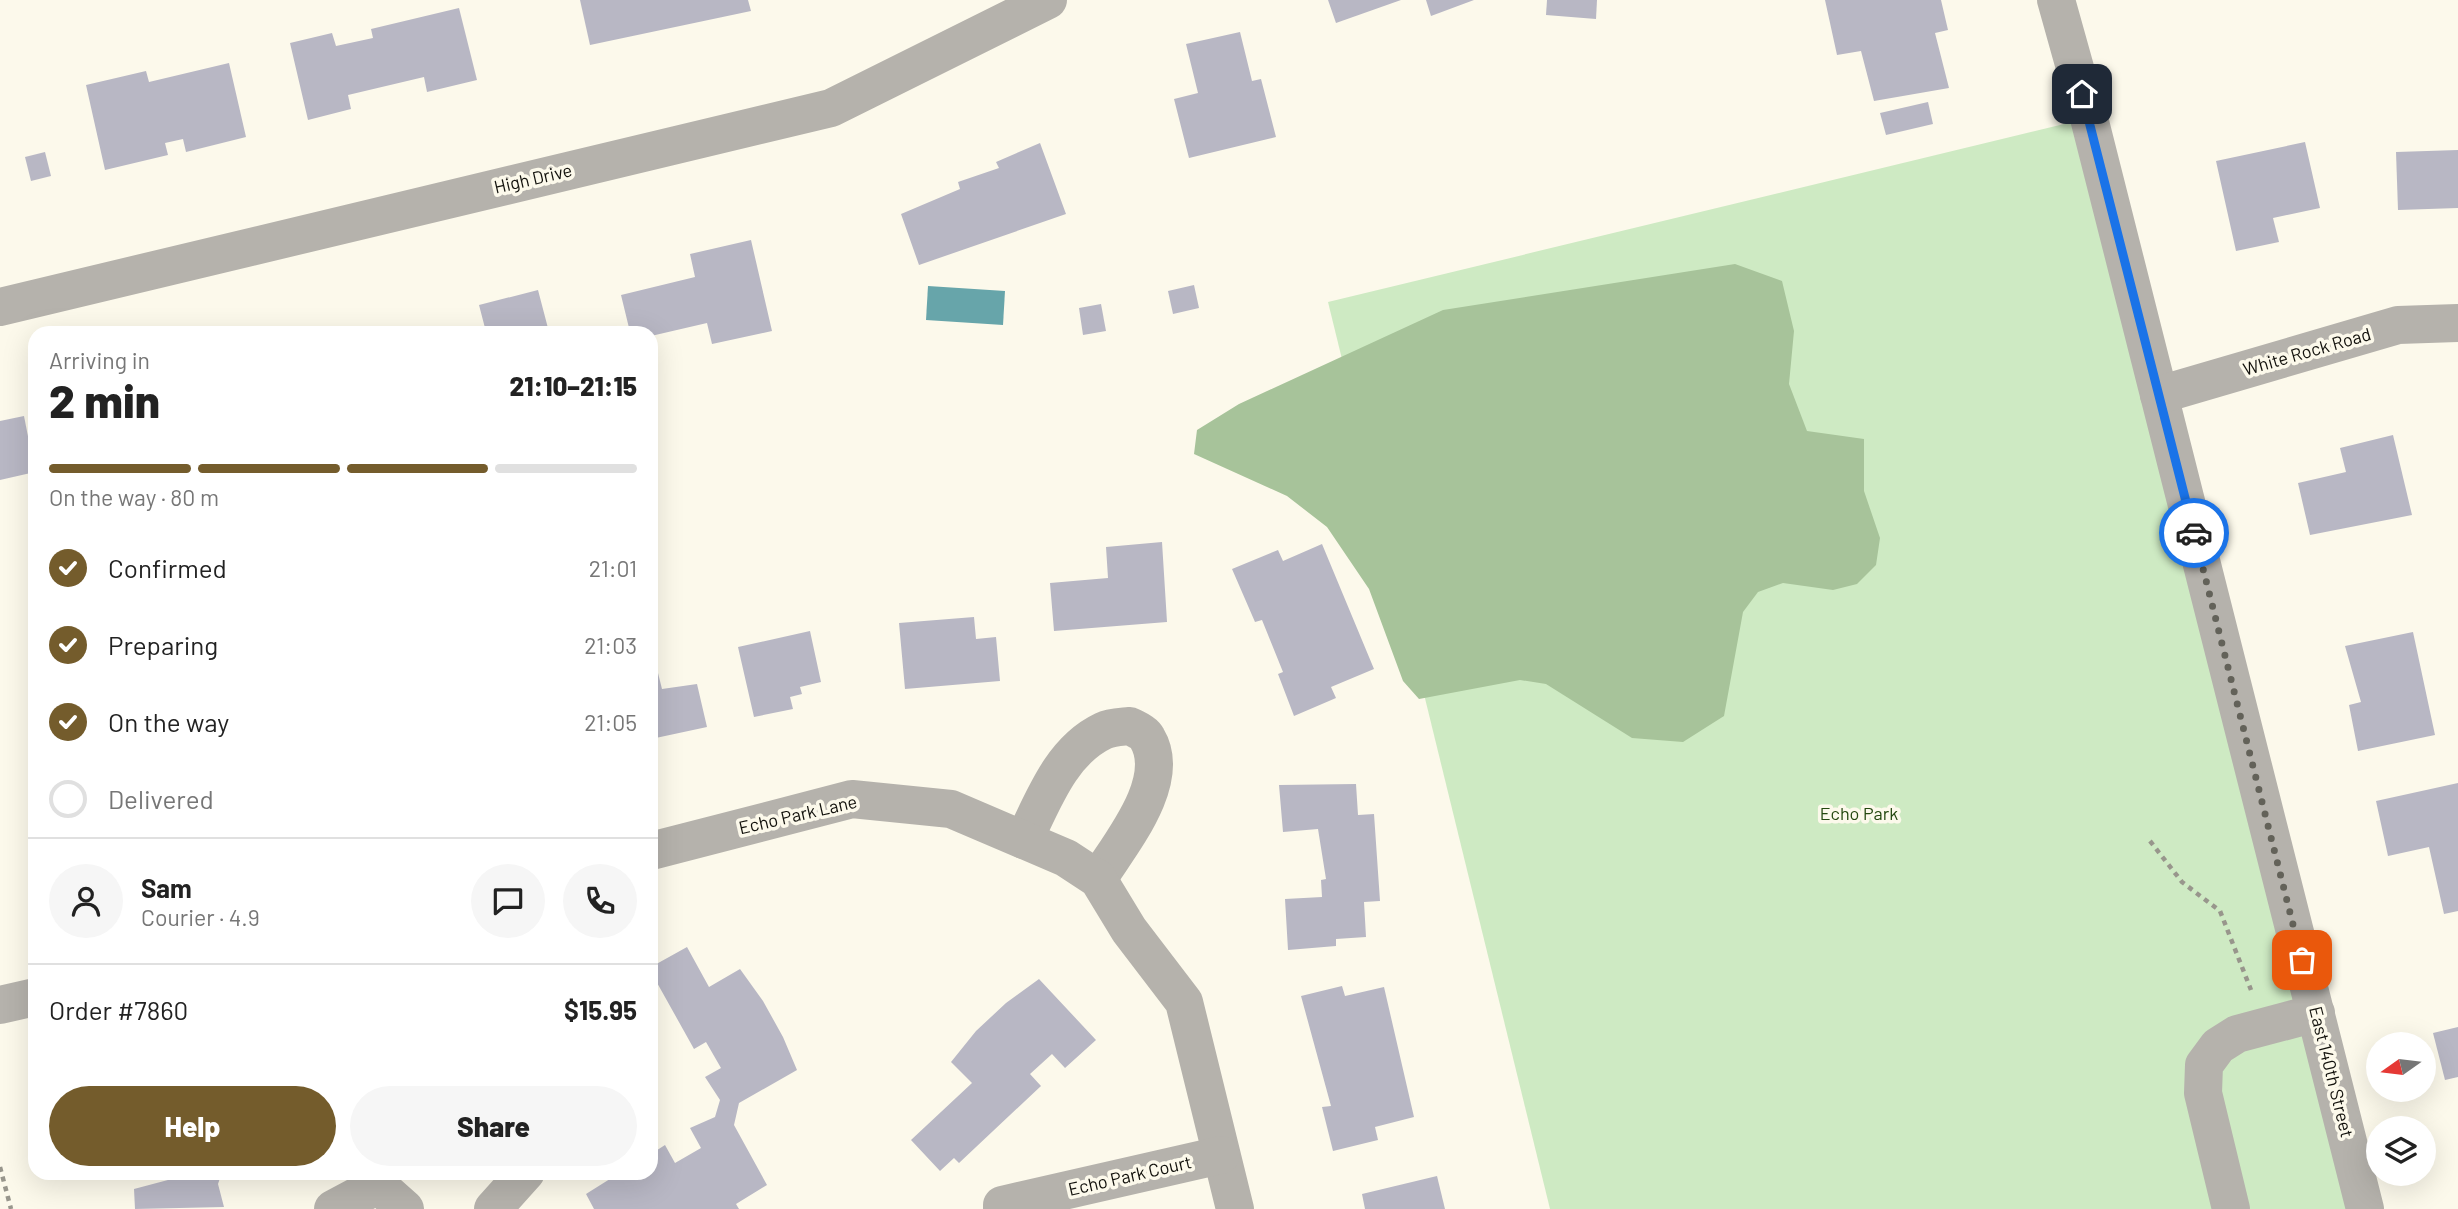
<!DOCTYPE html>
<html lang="en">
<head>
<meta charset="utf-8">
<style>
  body { margin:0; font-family:Barlow,sans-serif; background:#f6f6f6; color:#222; height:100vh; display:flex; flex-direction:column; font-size:26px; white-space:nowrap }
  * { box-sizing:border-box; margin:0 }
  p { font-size:23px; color:#767676 }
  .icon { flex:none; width:38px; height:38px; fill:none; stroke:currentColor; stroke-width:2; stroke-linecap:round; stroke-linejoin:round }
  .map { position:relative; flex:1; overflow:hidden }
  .details { position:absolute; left:28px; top:326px; width:630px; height:854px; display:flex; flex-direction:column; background:#fff; border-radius:21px; box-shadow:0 7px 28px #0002 }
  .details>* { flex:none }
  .needle { width:46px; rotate:256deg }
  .tools { position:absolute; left:2366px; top:1032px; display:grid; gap:14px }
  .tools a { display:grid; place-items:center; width:70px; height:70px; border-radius:50%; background:#fff; box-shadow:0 7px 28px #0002; font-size:35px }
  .pin { position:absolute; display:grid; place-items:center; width:60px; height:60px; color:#fff; margin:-30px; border-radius:14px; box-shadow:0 4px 10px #0006 }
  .courier { position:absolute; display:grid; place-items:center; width:70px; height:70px; margin:-35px; border:5px solid #1a73e8; border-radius:50%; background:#fff; color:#222; box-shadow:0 2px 9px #0007 }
  .head em { font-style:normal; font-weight:800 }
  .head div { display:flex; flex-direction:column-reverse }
  .head { display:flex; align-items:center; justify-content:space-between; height:119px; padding:0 21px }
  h1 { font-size:46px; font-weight:800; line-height:52px }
  .bar { display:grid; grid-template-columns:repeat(4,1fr); gap:10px 7px; align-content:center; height:84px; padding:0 21px }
  .bar i { height:9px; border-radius:5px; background:#e0e0e0 }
  .bar .on { background:#745c2c }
  .bar p { grid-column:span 4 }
  .line { display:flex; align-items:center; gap:18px; padding:0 21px; border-top:2px solid #e0e0e0 }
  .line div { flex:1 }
  .round { display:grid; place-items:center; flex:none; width:74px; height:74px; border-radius:37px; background:#f6f6f6 }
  ol { padding:0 21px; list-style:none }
  li { display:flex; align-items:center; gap:21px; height:77px }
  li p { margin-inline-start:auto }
  li .icon { padding:7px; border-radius:50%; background:#745c2c; color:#fff; stroke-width:4 }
  li:last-child { color:#767676 }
  li i { width:38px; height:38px; border:4px solid #e0e0e0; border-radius:50% }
  .action { display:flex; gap:14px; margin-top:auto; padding:14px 21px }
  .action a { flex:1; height:80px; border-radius:42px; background:#745c2c; color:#fff; font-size:28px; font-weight:800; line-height:80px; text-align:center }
  .action a+a { background:#f6f6f6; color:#222 }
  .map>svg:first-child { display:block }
</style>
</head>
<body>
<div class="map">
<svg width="2458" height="1209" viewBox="0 0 2458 1209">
  <rect width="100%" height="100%" fill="#fcf9eb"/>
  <path fill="#ceeac3" d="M2089,118L2365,1209H1550L1328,302Z"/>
  <path fill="#a7c39a" d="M1735,264L1782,281L1794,331L1789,384L1807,431L1864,439V491L1880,538L1876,565L1857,584L1833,590L1783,583L1758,592L1743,612L1724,716L1683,742L1632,738L1546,684L1520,680L1419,699L1403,681L1369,589L1327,527L1287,496L1194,454L1197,430L1239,404L1443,310Z"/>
  <path fill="#67a5aa" d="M928,286L1005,291L1003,325L926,320Z"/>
  <g fill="#b8b7c4">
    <path d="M580,0H748L751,11L590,45Z"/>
    <path d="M1328,0H1401L1336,23Z"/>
    <path d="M1426,0H1474L1431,16Z"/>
    <path d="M1547,0H1597L1596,19L1546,15Z"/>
    <path d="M1825,0H1941L1948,30L1935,33L1949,88L1874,101L1861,51L1837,55Z"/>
    <path d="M459,8L477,80L427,92L424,77L348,95L351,109L308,120L290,43L332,33L336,46L373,38L371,29Z"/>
    <path d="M1240,32L1252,81L1261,79L1276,137L1189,158L1174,99L1198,93L1186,44Z"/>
    <path d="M229,63L246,137L186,152L183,139L165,143L168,155L105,170L86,85L146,71L149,82Z"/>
    <path d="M1928,102L1933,124L1886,135L1880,113Z"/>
    <path d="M2305,142L2320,208L2273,218L2279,242L2236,251L2216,161Z"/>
    <path d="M1040,143L1066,214L919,265L901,214L960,189L958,182L999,168L996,162Z"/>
    <path d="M2458,150V208L2398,210L2396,152Z"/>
    <path d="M45,152L51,176L31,181L25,157Z"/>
    <path d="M751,240L772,331L712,344L707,323L651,336V332H630L621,295L695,277L690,254Z"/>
    <path d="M1194,285L1199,308L1173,314L1168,291Z"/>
    <path d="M538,290L549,332H471L485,328L479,305Z"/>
    <path d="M1101,304L1106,331L1083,335L1079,308Z"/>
    <path d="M24,416L35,472L0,480V421Z"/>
    <path d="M2393,435L2412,515L2310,535L2298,483L2346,472L2340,448Z"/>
    <path d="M1162,542L1167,622L1054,631L1050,583L1108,578L1106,547Z"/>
    <path d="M1322,544L1374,669L1331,687L1336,698L1294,716L1278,674L1283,672L1262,620L1255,622L1232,569L1278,550L1283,561Z"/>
    <path d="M974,617L976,639L996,637L1000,681L905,689L899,623Z"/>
    <path d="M810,631L821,682L800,687L802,694L790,697L793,709L754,717L738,647Z"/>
    <path d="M2413,632L2435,735L2358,751L2349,705L2361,702L2345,646Z"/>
    <path d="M655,661L662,689L697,684L707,727L651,739V662Z"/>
    <path d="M2458,783V911L2444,914L2429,847L2388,856L2376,801Z"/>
    <path d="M1356,784L1358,815L1374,814L1380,901L1364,902L1366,937L1336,939V946L1288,950L1285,899L1322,897L1321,880L1326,879L1318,829L1283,832L1279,785Z"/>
    <path d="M687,947L709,987L740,969L763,1001L783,1037L797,1070L739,1103L734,1125L767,1185L736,1204L739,1209H594L586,1194L621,1172H651V1154L665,1145L675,1163L701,1148L690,1128L715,1117L720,1100L705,1077L721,1068L706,1042L694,1049L651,972V967Z"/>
    <path d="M1039,979L1096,1040L1065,1068L1052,1054L1030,1074L1041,1086L959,1163L954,1158L940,1171L911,1140L972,1083L951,1062L976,1031L1006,1003Z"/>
    <path d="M1342,986L1345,996L1384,987L1414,1117L1375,1127L1378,1140L1333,1151L1322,1107L1331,1106L1301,996Z"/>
    <path d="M2458,1027V1077L2445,1080L2433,1033Z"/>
    <path d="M198,1172H222L218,1184L224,1207L135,1209L134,1189Z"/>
    <path d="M1437,1176L1445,1209H1365L1362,1194Z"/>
  </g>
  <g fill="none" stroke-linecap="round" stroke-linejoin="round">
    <g stroke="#98968c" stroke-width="4.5" stroke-dasharray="5 5" stroke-linecap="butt">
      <path d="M2150,841L2182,882L2220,911L2251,990"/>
      <path d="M0,1167L11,1209"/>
    </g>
    <g stroke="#b5b2ac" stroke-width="38">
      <path d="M2056,0L2089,118L2365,1209"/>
      <path d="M0,307L831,108L1048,0"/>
      <path d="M2159,395L2398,325L2458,323"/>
      <path d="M1024,840C1043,801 1061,751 1103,731C1111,727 1121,727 1130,726C1135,729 1144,732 1147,738C1173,781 1120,844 1098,879"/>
      <path d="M651,851L852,799L951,809L1066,858L1098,879L1129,930L1184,1002L1235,1209"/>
      <path d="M0,1005L35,997"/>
      <path d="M333,1209L378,1185L405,1209"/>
      <path d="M493,1209L526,1172"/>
      <path d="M1002,1209V1205L1221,1155"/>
      <path d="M2231,1209L2203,1093L2204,1065L2218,1046L2237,1034L2316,1013"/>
    </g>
  </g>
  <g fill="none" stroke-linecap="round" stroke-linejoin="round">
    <path stroke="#636259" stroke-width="7" stroke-dasharray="0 12.6" d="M2194,533L2302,960"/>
    <path stroke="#1a73e8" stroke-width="9" d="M2082,94L2194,533"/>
  </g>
  <g text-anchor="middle" stroke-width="7" stroke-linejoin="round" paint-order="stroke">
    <g font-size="18" fill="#11100b" stroke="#fcf9eb">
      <text transform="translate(533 179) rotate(-13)" y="6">High Drive</text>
      <text transform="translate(2307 352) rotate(-16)" y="6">White Rock Road</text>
      <text transform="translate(798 815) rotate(-13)" y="6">Echo Park Lane</text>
      <text transform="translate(2331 1072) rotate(76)" y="6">East 140th Street</text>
      <text transform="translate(1130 1176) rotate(-13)" y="6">Echo Park Court</text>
    </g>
    <g font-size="18" fill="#24480f" stroke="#fcf9eb">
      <text x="1859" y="820">Echo Park</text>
    </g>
  </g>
</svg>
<div class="tools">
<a><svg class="needle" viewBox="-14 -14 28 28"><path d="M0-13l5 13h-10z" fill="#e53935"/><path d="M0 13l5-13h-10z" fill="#767676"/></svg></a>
<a><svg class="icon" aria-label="layers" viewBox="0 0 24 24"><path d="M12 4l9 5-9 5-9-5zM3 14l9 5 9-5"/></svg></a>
</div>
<div class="pin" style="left:2302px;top:960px;background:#ea580c"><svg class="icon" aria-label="bag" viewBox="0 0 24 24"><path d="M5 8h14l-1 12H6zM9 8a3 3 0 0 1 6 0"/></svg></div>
<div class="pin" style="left:2082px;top:94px;background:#1f2937"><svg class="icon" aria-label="home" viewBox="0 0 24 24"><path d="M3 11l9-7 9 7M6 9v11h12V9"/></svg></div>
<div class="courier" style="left:2194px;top:533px"><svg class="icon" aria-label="car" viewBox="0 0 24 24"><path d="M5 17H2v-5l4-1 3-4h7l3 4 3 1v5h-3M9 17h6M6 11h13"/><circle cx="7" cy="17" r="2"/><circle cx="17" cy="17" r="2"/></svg></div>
<section class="details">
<div class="head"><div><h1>2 min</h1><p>Arriving in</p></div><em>21:10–21:15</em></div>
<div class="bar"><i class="on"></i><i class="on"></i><i class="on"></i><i></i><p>On the way · 80 m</p></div>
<ol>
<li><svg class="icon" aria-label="check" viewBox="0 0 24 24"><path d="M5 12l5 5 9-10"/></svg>Confirmed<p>21:01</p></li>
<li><svg class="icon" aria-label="check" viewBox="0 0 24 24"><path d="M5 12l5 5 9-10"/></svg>Preparing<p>21:03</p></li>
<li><svg class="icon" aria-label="check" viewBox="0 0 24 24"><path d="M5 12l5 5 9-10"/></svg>On the way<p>21:05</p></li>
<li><i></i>Delivered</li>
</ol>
<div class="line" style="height:126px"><a class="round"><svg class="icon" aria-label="person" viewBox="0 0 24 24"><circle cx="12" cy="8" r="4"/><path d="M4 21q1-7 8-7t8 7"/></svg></a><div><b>Sam</b><p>Courier · 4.9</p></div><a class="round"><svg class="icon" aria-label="chat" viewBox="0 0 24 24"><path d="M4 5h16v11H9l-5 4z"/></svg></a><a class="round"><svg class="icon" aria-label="phone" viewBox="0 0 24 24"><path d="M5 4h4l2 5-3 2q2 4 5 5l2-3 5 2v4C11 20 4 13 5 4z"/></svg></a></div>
<div class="line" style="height:91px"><div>Order #7860</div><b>$15.95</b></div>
<div class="action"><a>Help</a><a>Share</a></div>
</section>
</div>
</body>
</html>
